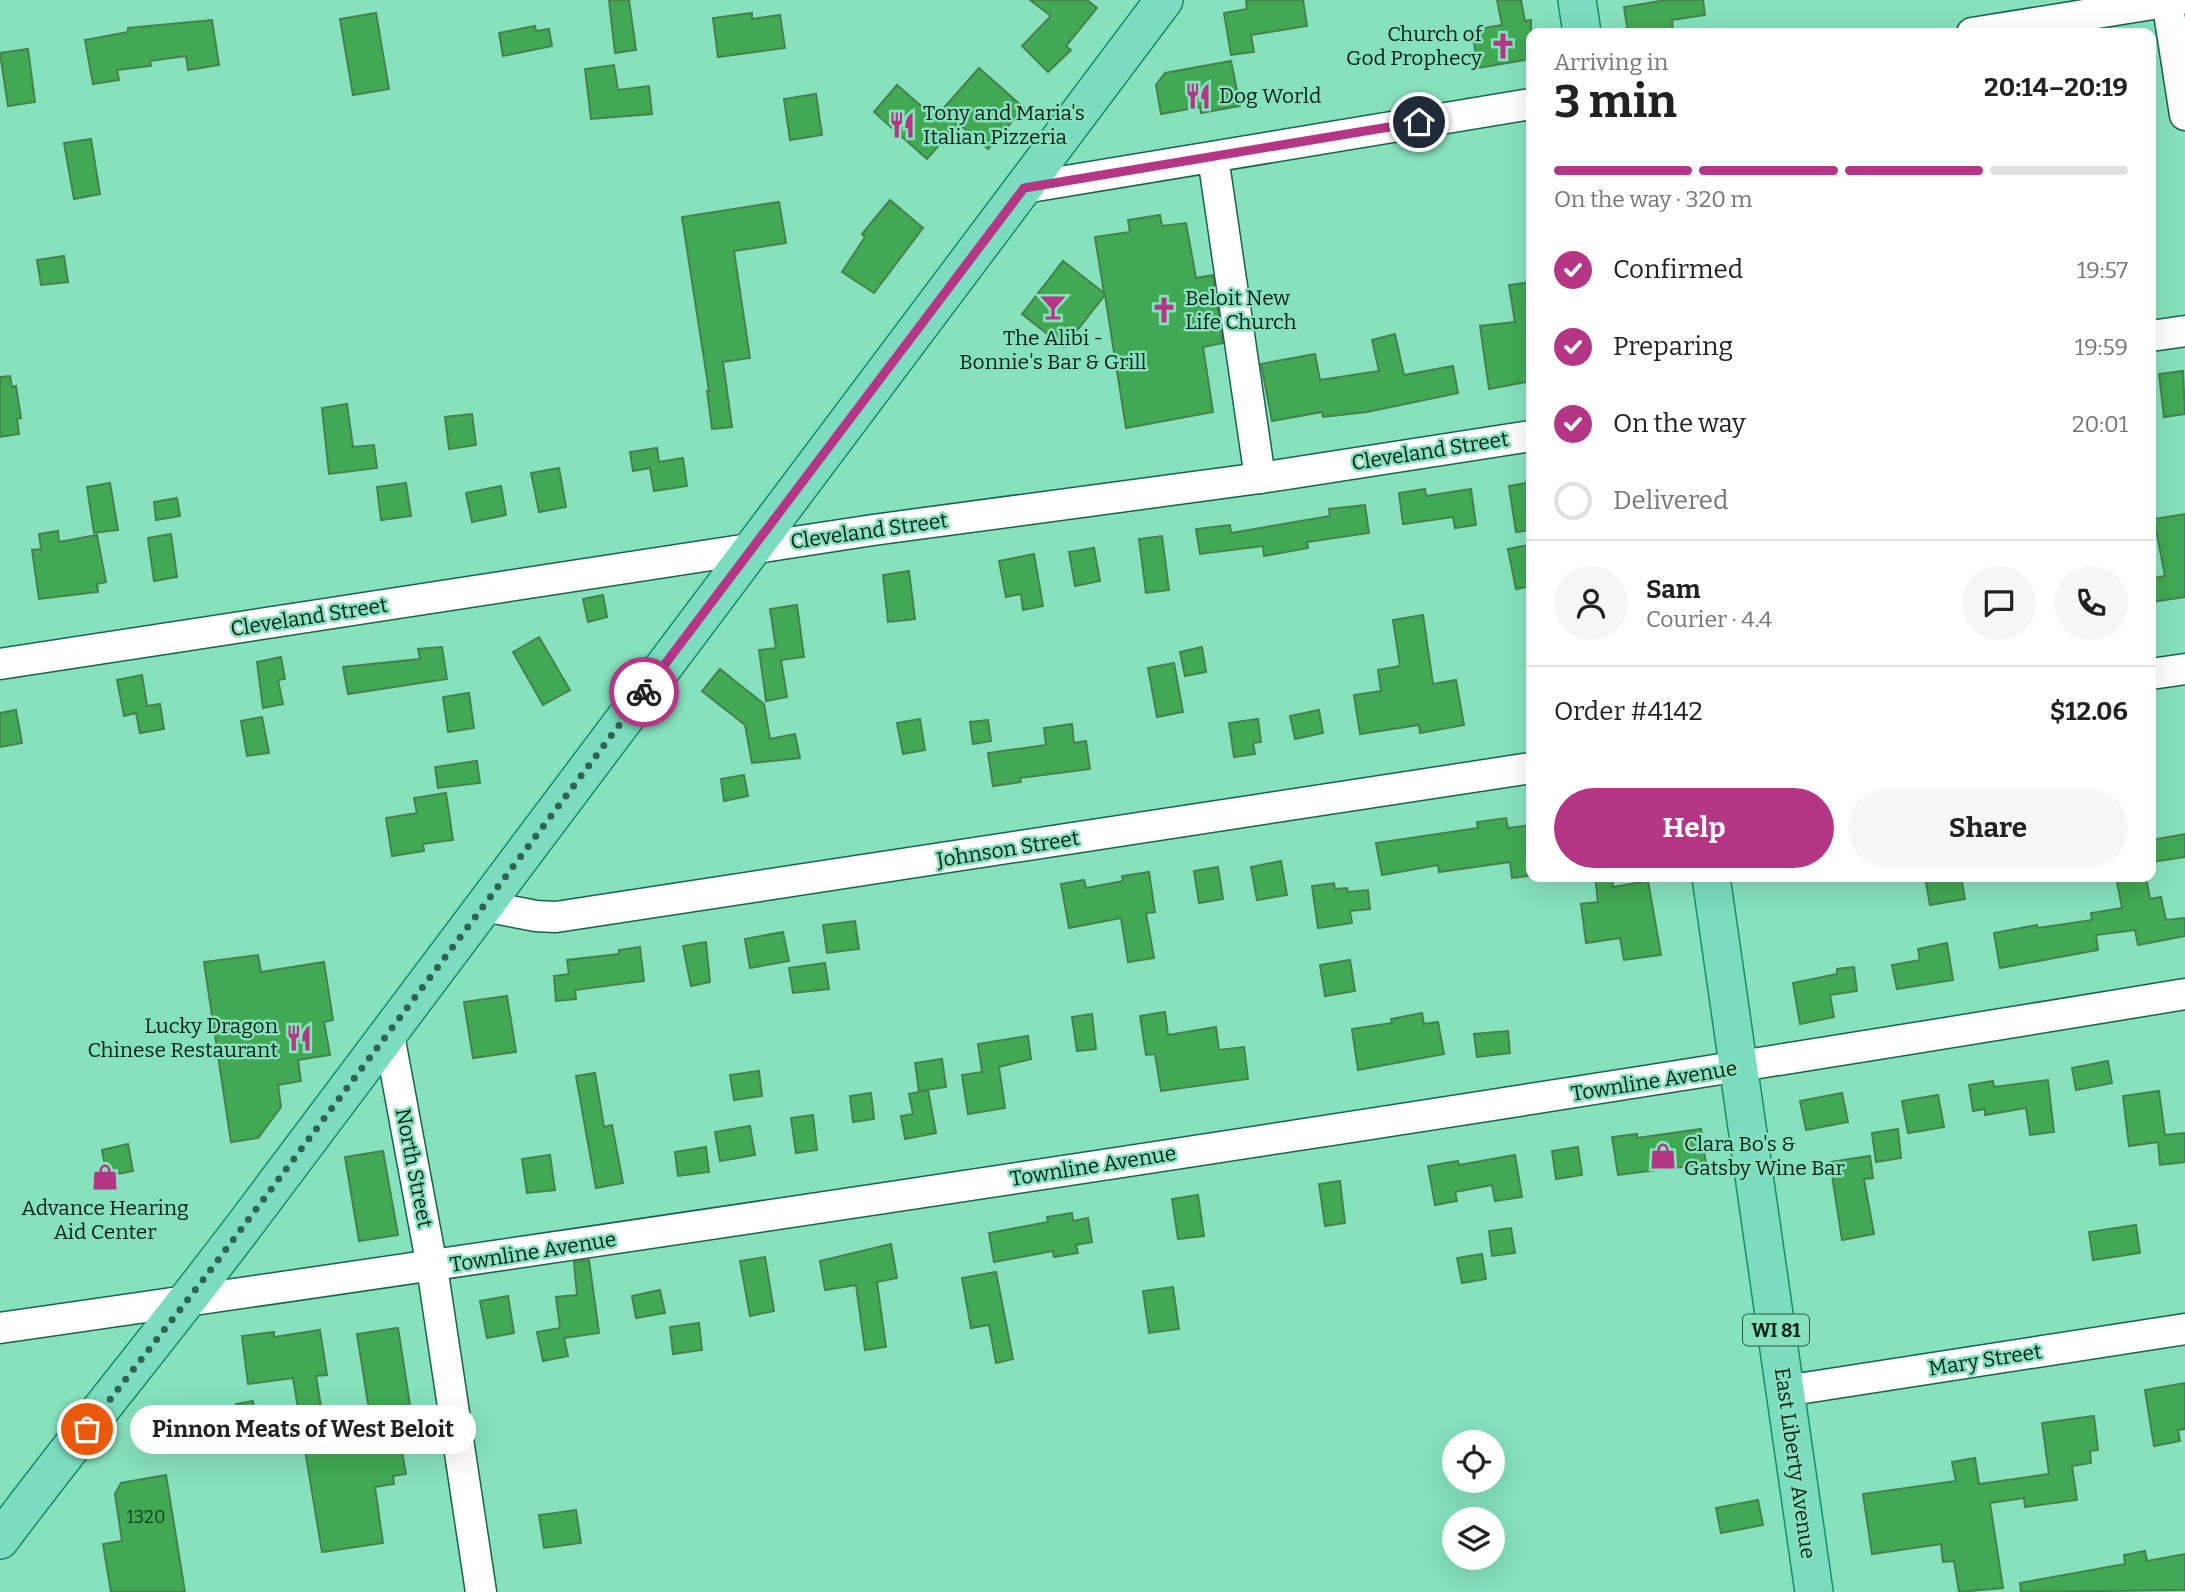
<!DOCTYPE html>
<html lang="en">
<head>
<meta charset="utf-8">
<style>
  body { margin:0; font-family:Bitter,serif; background:#f6f6f6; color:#222; height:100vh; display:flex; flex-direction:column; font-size:26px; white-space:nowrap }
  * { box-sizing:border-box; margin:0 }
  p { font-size:23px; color:#767676 }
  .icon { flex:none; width:38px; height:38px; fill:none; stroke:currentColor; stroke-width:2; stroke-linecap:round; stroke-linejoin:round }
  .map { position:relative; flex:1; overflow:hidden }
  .drawer { position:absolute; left:1526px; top:28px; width:630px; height:854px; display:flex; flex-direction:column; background:#fff; border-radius:14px; box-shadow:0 7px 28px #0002 }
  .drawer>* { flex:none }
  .fabs { position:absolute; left:1442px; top:1430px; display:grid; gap:14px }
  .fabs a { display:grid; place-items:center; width:63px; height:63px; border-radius:50%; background:#fff; box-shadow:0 7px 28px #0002; font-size:35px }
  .pin { position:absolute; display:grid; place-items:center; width:60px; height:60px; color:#fff; margin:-30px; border:4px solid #fff; border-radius:50%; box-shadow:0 2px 7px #0007 }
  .courier { position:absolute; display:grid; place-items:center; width:70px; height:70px; margin:-35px; border:5px solid #b43684; border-radius:50%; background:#fff; color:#222; box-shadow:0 2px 9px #0007 }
  .bubble { position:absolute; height:49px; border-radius:24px; background:#fff; box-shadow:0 7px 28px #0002; font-size:23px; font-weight:700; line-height:49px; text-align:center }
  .headline em { font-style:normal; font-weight:700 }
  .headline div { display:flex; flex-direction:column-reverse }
  .headline { display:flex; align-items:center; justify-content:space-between; height:119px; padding:0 28px }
  h1 { font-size:46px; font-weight:700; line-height:52px }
  .bar { display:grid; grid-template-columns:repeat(4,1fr); gap:10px 7px; align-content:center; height:84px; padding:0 28px }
  .bar i { height:9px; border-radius:5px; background:#e0e0e0 }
  .bar .selected { background:#b43684 }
  .bar p { grid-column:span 4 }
  .line { display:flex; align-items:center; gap:18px; padding:0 28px; border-top:2px solid #e0e0e0 }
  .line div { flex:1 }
  .round { display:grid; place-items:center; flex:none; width:74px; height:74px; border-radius:37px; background:#f6f6f6 }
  ol { padding:0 28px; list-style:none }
  li { display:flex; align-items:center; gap:21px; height:77px }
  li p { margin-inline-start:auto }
  li .icon { padding:7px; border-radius:50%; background:#b43684; color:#fff; stroke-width:4 }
  li:last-child { color:#767676 }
  li i { width:38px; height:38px; border:4px solid #e0e0e0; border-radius:50% }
  .cta { display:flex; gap:14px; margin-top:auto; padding:14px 28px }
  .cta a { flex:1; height:80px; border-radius:42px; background:#b43684; color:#fff; font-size:28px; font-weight:700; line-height:80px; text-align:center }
  .cta a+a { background:#f6f6f6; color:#222 }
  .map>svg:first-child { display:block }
</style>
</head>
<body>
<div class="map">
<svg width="2185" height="1592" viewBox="0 0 2185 1592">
  <rect width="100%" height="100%" fill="#86e1bd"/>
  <g fill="#41a953" stroke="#46814d" stroke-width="2">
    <path d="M609,0H629L636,50L615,53Z"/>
    <path d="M1030,0H1087L1097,8L1066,46L1071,50L1048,72L1022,46L1051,16Z"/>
    <path d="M1246,0H1303L1307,26L1251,35L1254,52L1231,55L1224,13L1247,9Z"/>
    <path d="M1497,0H1521L1525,21L1531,20V59L1478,68L1472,30L1502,25Z"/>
    <path d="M1666,0H1703L1705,15L1672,20L1673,32L1628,33L1624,7Z"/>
    <path d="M376,13L389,89L353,95L340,19Z"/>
    <path d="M752,13V19L780,15L785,48L718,57L713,18Z"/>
    <path d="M212,20L219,65L188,70L186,56L150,61L151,66L117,70L119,80L93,84L85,40L128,32V28Z"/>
    <path d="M535,26L536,31L549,29L552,46L503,56L499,33Z"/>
    <path d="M28,49L35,102L8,106L0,53Z"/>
    <path d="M1231,61L1240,106L1201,113L1200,107L1161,114L1156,85L1165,73Z"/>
    <path d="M614,65L618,90L649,86L652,114L591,119L585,69Z"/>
    <path d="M979,68L1024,108L988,149L958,123L927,159L874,112L897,85L935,118Z"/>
    <path d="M816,94L822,135L790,140L784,99Z"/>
    <path d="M91,139L100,194L74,199L64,143Z"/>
    <path d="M890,200L923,228L874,293L842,272L865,237L862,234Z"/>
    <path d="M779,202L786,243L734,251L750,358L723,362L732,427L712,429L707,391H709L682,217Z"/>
    <path d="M1160,215L1162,226L1186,223L1196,278L1213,275L1223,343L1203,347L1213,412L1126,428L1105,295L1064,347L1022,314L1063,261L1104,293L1095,237L1130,232L1128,220Z"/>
    <path d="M64,256L68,282L41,285L37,260Z"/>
    <path d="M1531,282V381L1489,389L1480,326L1515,322L1509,285Z"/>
    <path d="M1395,334L1404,375L1453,366L1458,393L1367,412L1323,417L1322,412L1272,421L1261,364L1315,354L1320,380L1379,371L1372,340Z"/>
    <path d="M2183,371L2185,414L2164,417L2159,374Z"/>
    <path d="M10,376L12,387L16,386L21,418L17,419L19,434L0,437V377Z"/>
    <path d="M347,404L353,447L374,445L377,468L329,474L322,408Z"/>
    <path d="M472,414L476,445L449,449L445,417Z"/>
    <path d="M657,448L659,462L683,458L687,486L654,491L650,468L633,471L630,452Z"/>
    <path d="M559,468L566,507L539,512L531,473Z"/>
    <path d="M1531,482V530L1516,532L1509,486Z"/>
    <path d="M110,483L118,530L94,533L87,487Z"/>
    <path d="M406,483L411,516L381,520L377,487Z"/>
    <path d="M501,486L506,515L472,522L466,493Z"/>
    <path d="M1425,489L1426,496L1471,489L1476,525L1455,528L1453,517L1403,524L1399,493Z"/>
    <path d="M177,498L180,516L156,520L154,502Z"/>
    <path d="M1365,505L1369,533L1307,542L1308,548L1264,556L1263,546L1200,554L1196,529L1230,525L1231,533L1330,516L1329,509Z"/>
    <path d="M2185,514V597L2151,602V578L2165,576L2154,519Z"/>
    <path d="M58,531L59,542L97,535L106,582L97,584L98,592L39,599L32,550L41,549L39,534Z"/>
    <path d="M171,534L177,577L154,581L148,538Z"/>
    <path d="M1162,536L1169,590L1146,593L1139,539Z"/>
    <path d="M1529,545L1531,586L1516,589L1508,549Z"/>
    <path d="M1094,548L1100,581L1075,586L1069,552Z"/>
    <path d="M1034,554L1043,606L1023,610L1021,594L1006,597L999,561Z"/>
    <path d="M909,571L915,619L888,622L883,575Z"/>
    <path d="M603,595L607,617L588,622L583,599Z"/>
    <path d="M797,605L804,657L781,660L787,697L766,701L759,650L776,648L770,609Z"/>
    <path d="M1423,615L1433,684L1456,680L1464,725L1420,733L1419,725L1360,734L1354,695L1381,691L1378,670L1400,666L1393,620Z"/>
    <path d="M539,637L570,690L543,705L513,652Z"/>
    <path d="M442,647L447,679L348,694L343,667L420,659L418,649Z"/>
    <path d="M1202,647L1206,672L1185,676L1180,652Z"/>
    <path d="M281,657L285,679L278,680L283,704L263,708L257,662Z"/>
    <path d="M1174,663L1183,712L1157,717L1148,668Z"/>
    <path d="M720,669L764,704L770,739L795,734L800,758L752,763L745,725L702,691Z"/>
    <path d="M142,675L147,706L160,704L164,729L140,733L136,713L124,716L117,680Z"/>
    <path d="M469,693L474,728L448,732L443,697Z"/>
    <path d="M16,710L22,743L0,747V713Z"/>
    <path d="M1319,710L1323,733L1295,739L1290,716Z"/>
    <path d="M262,717L269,753L247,756L241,721Z"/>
    <path d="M920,719L925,750L903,754L897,723Z"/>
    <path d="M1258,719L1261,742L1253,743L1255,754L1234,757L1229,723Z"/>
    <path d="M988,720L991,741L973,744L970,722Z"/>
    <path d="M1072,724L1074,743L1086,741L1090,769L1020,778L1021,782L993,786L988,753L1046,745L1044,728Z"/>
    <path d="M477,761L480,783L438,788L435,767Z"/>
    <path d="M744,775L748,796L724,801L721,779Z"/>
    <path d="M446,793L453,840L423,844L424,851L392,856L386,818L417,813L414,798Z"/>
    <path d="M1506,818L1508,828L1531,825L1528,876L1512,878L1510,862L1439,872L1438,865L1382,875L1376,843L1478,828L1477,822Z"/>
    <path d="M2185,834V857L2151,862V840Z"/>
    <path d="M1281,861L1287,895L1257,900L1251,867Z"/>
    <path d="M1218,867L1223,899L1199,903L1194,871Z"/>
    <path d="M1149,872L1155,912L1146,913L1154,958L1128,962L1121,918L1069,928L1061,884L1084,880L1086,888L1123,881L1122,876Z"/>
    <path d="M1595,877H1612L1613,887L1648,881L1661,955L1624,960L1620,938L1586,943L1581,904L1598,902Z"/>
    <path d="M1925,877H1961L1965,899L1930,905Z"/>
    <path d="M2116,877H2146L2150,899L2161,897L2166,920L2185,918V936L2138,945L2135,930L2096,935L2098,950L2000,968L1994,933L2037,925L2038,928L2092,920L2091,913L2122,908Z"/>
    <path d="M1334,883L1335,889L1347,888L1348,892L1368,890L1370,909L1350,911L1352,923L1318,928L1312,886Z"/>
    <path d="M855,921L859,949L827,953L823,925Z"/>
    <path d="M783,932L789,961L750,968L745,939Z"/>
    <path d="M706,942L710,982L691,986L683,946Z"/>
    <path d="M1947,943L1953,980L1897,989L1892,965L1920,960L1918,949Z"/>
    <path d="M640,947L644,981L575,990L576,999L556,1001L554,976L569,974L567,960L619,954V950Z"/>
    <path d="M258,955L261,972L324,962L333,1020L324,1022L330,1055L298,1060L301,1081L278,1085L281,1107L258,1138L231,1142L204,962Z"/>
    <path d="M1350,960L1355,991L1325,996L1320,965Z"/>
    <path d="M825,963L829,989L793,993L789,968Z"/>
    <path d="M1854,967L1857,991L1830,995L1834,1017L1800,1024L1793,983L1837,974V969Z"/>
    <path d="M507,996L516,1052L473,1058L464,1002Z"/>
    <path d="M1165,1012L1168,1035L1216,1027L1219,1050L1244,1047L1248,1079L1161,1091L1155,1054L1146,1055L1140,1016Z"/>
    <path d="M1422,1013L1424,1024L1438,1022L1444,1054L1358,1070L1352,1029L1392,1023L1391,1019Z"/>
    <path d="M1092,1014L1096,1049L1077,1051L1072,1017Z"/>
    <path d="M1508,1031L1510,1053L1477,1057L1474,1034Z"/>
    <path d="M1028,1036L1031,1059L999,1067L1005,1108L968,1114L962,1075L982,1072L978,1044Z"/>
    <path d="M942,1059L946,1087L919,1091L915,1063Z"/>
    <path d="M2108,1061L2112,1083L2076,1090L2072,1068Z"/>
    <path d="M759,1071L762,1096L734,1100L730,1075Z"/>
    <path d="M595,1073L604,1127L612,1125L623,1183L596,1188L576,1076Z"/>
    <path d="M2048,1080L2054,1132L2030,1135L2026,1108L1985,1115V1109L1973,1111L1969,1085L1993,1081L1994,1087Z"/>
    <path d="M928,1090L936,1133L905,1139L901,1116L913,1114L909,1094Z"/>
    <path d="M2159,1091L2165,1135L2185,1133V1162L2160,1165L2158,1142L2129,1146L2123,1096Z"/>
    <path d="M871,1093L874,1119L853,1122L850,1096Z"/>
    <path d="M1842,1093L1848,1122L1806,1130L1800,1101Z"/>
    <path d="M1938,1095L1944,1127L1908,1133L1902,1101Z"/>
    <path d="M813,1115L817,1150L796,1153L791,1118Z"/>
    <path d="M750,1126L755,1155L720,1161L715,1132Z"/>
    <path d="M1701,1129L1706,1164L1618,1175L1612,1137L1637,1134V1138Z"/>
    <path d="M1898,1129L1901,1158L1876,1162L1872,1133Z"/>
    <path d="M128,1144L133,1171L107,1176L102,1150Z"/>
    <path d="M706,1147L709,1172L678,1176L675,1152Z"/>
    <path d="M1578,1147L1582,1175L1556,1179L1552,1151Z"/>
    <path d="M383,1151L398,1235L359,1241L345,1157Z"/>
    <path d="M550,1155L555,1190L527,1193L522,1159Z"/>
    <path d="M1515,1155L1522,1197L1495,1201L1492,1185L1455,1192L1457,1201L1435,1205L1428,1166L1458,1161L1459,1165Z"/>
    <path d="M1870,1156L1873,1178L1864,1179L1874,1234L1842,1240L1830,1162Z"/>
    <path d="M1340,1181L1345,1223L1325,1226L1319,1184Z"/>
    <path d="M1198,1195L1204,1236L1178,1239L1172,1199Z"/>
    <path d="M1072,1213L1073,1221L1088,1218L1092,1242L1076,1245L1078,1253L1054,1257L1053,1251L994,1262L989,1233L1048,1222L1047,1217Z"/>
    <path d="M2136,1225L2140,1253L2093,1260L2089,1232Z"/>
    <path d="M1511,1228L1515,1253L1492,1256L1489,1231Z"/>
    <path d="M891,1244L897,1278L877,1282L886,1347L865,1350L856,1285L825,1290L820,1261Z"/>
    <path d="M1482,1254L1486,1279L1462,1283L1457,1258Z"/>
    <path d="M765,1257L774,1311L750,1316L740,1261Z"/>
    <path d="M589,1260L599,1333L564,1338L568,1356L543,1361L537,1332L560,1328L556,1297L577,1295L574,1262Z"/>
    <path d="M996,1272L1013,1359L996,1363L989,1325L971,1328L962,1278Z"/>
    <path d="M1173,1287L1179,1329L1149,1333L1143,1291Z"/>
    <path d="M660,1290L665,1313L636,1318L632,1296Z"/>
    <path d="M508,1296L514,1333L487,1338L480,1301Z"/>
    <path d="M699,1323L702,1350L673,1354L670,1327Z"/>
    <path d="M398,1328L417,1450L402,1452L406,1474L393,1476L394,1484L375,1487L383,1543L322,1552L293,1378L248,1384L242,1336L274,1332V1337L320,1330L327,1375L316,1376L327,1443L373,1435L357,1334Z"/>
    <path d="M2185,1383V1429L2178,1430L2180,1441L2154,1446L2145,1390Z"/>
    <path d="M253,1401L256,1422L239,1425L236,1404Z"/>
    <path d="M2094,1416L2098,1450L2090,1451L2091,1463L2072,1466L2077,1500L2025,1507L2024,1498L1990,1503L2003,1588L1959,1592L1954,1561L1943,1562L1941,1544L1872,1554L1863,1494L1956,1481L1952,1462L1975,1458L1979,1484L2049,1474L2042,1423Z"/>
    <path d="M166,1475L185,1592H111L103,1544L122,1541L115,1494L121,1483Z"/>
    <path d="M1758,1500L1763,1525L1721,1533L1716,1508Z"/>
    <path d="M576,1510L581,1543L544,1548L539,1515Z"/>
    <path d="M2145,1551L2147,1561L2185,1554V1590L2021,1592L2020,1583L2125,1564L2124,1555Z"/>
  </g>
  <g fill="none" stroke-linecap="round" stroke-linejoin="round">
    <g stroke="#176249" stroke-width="33">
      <g id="minor">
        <path d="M2167,0L2185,115"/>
        <path d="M1972,33L2178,0"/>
        <path d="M1213,157L1260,478"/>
        <path d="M1024,188L1531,104"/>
        <path d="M2151,336L2185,331"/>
        <path d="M0,664L873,530L1260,478L1531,436"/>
        <path d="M2151,674L2185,669"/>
        <path d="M484,906L536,916L556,917L1531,768"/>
        <path d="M389,1035L432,1267L481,1592"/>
        <path d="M0,1328C729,1223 1458,1114 2185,994"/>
        <path d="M1785,1391L2185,1329"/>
      </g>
    </g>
    <g stroke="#188b68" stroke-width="40">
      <g id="major">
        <path d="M1577,0L1582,33"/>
        <path d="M1711,877L1814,1592"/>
        <path d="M0,1540C79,1434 164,1332 244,1226C552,819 858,410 1164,0"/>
      </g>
    </g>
    <use href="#minor" stroke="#fff" stroke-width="30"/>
    <use href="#major" stroke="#7bdcbf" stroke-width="37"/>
  </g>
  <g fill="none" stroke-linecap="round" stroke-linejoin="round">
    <path stroke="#316450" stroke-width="7" stroke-dasharray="0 12.6" d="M87,1429L203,1280L644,692"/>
    <path stroke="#b43684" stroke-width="9" d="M644,692L1024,188L1419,122"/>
  </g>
  <defs>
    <g id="church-bare" transform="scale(2.1)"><path d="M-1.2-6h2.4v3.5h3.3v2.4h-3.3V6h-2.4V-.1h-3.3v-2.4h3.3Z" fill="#b43684" stroke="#86e1bd" stroke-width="2.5" paint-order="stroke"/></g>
    <g id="restaurant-bare" transform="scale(2.1)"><path d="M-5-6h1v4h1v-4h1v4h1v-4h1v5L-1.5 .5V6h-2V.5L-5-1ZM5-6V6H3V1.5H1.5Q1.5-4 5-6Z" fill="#b43684" stroke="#86e1bd" stroke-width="2.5" paint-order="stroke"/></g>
    <g id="bar-bare" transform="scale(2.1)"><path d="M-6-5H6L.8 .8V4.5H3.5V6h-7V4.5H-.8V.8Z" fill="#b43684" stroke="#86e1bd" stroke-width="2.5" paint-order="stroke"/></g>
    <g id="shop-bare" transform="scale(2.1)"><path d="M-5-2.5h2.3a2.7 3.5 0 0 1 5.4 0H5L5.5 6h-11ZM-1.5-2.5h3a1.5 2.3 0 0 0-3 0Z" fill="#b43684" stroke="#86e1bd" stroke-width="2.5" paint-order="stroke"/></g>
  </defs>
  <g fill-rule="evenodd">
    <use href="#church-bare" x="1503" y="46"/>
    <use href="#restaurant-bare" x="1198" y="96"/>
    <use href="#restaurant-bare" x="902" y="125"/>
    <use href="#bar-bare" x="1053" y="307"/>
    <use href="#church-bare" x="1164" y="310"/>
    <use href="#restaurant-bare" x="299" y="1038"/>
    <use href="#shop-bare" x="1663" y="1156"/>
    <use href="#shop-bare" x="105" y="1177"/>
  </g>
  <g text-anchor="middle" stroke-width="5" stroke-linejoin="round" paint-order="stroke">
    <g font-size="18" fill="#124225">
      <text x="146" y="1523">1320</text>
    </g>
    <rect fill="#86e1bd" stroke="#2a5a48" stroke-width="2" x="1743" y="1314.5" width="66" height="31" rx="5"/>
    <g font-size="19" font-weight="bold" fill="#032016">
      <text x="1776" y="1337">WI 81</text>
    </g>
    <g font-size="21" fill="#032016" stroke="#86e1bd" text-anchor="start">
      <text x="1482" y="41" text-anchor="end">Church of<tspan x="1482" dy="24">God Prophecy</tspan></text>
      <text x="1219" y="103">Dog World</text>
      <text x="923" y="120">Tony and Maria's<tspan x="923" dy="24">Italian Pizzeria</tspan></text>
      <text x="1185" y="305">Beloit New<tspan x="1185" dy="24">Life Church</tspan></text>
      <text x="1053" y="345" text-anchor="middle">The Alibi -<tspan x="1053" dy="24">Bonnie's Bar &amp; Grill</tspan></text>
      <text x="278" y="1033" text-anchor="end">Lucky Dragon<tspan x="278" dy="24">Chinese Restaurant</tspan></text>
      <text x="1684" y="1151">Clara Bo's &amp;<tspan x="1684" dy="24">Gatsby Wine Bar</tspan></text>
      <text x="105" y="1215" text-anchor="middle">Advance Hearing<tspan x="105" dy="24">Aid Center</tspan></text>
    </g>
    <g font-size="21" fill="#032016" stroke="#86e1bd">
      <text transform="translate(1430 451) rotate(-9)" y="7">Cleveland Street</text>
      <text transform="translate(869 531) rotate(-8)" y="7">Cleveland Street</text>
      <text transform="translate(309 617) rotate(-9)" y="7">Cleveland Street</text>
      <text transform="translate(1008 849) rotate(-9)" y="7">Johnson Street</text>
      <text transform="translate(1654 1081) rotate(-9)" y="7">Townline Avenue</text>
      <text transform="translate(1093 1166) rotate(-9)" y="7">Townline Avenue</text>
      <text transform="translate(414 1168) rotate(79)" y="7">North Street</text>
      <text transform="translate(533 1252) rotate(-9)" y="7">Townline Avenue</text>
      <text transform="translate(1985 1360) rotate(-9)" y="7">Mary Street</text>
      <text transform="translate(1795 1463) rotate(82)" y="7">East Liberty Avenue</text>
    </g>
  </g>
</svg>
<div class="fabs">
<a><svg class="icon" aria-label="locate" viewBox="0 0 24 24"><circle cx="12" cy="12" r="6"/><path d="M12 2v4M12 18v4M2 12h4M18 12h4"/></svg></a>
<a><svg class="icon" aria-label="layers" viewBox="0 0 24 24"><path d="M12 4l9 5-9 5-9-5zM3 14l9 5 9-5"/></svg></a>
</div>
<div class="pin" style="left:87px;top:1429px;background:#ea580c"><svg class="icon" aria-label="bag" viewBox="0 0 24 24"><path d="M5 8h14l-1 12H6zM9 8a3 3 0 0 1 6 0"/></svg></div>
<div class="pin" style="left:1419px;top:122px;background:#1f2937"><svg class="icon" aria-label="home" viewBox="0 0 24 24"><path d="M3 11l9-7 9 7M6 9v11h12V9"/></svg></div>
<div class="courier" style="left:644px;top:692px"><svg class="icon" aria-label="bike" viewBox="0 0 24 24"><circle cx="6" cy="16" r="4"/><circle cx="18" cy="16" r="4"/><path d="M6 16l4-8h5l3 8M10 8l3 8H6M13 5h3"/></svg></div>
<div class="bubble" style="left:130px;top:1405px;width:346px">Pinnon Meats of West Beloit</div>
<section class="drawer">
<div class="headline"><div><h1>3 min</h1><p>Arriving in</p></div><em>20:14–20:19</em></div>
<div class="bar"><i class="selected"></i><i class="selected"></i><i class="selected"></i><i></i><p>On the way · 320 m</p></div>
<ol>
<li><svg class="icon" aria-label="check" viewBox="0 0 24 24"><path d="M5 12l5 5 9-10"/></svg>Confirmed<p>19:57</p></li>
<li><svg class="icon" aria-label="check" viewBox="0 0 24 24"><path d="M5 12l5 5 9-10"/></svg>Preparing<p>19:59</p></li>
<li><svg class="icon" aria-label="check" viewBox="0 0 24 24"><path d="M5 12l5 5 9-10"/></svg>On the way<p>20:01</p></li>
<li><i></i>Delivered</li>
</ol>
<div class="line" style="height:126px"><a class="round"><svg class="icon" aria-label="person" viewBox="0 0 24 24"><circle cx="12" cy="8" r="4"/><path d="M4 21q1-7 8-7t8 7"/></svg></a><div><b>Sam</b><p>Courier · 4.4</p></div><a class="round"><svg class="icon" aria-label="chat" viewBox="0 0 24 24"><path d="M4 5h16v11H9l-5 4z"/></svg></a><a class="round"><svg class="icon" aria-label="phone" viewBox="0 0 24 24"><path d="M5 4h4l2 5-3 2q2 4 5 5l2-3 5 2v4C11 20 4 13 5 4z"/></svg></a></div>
<div class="line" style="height:91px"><div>Order #4142</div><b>$12.06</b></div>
<div class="cta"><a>Help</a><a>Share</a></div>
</section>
</div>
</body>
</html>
